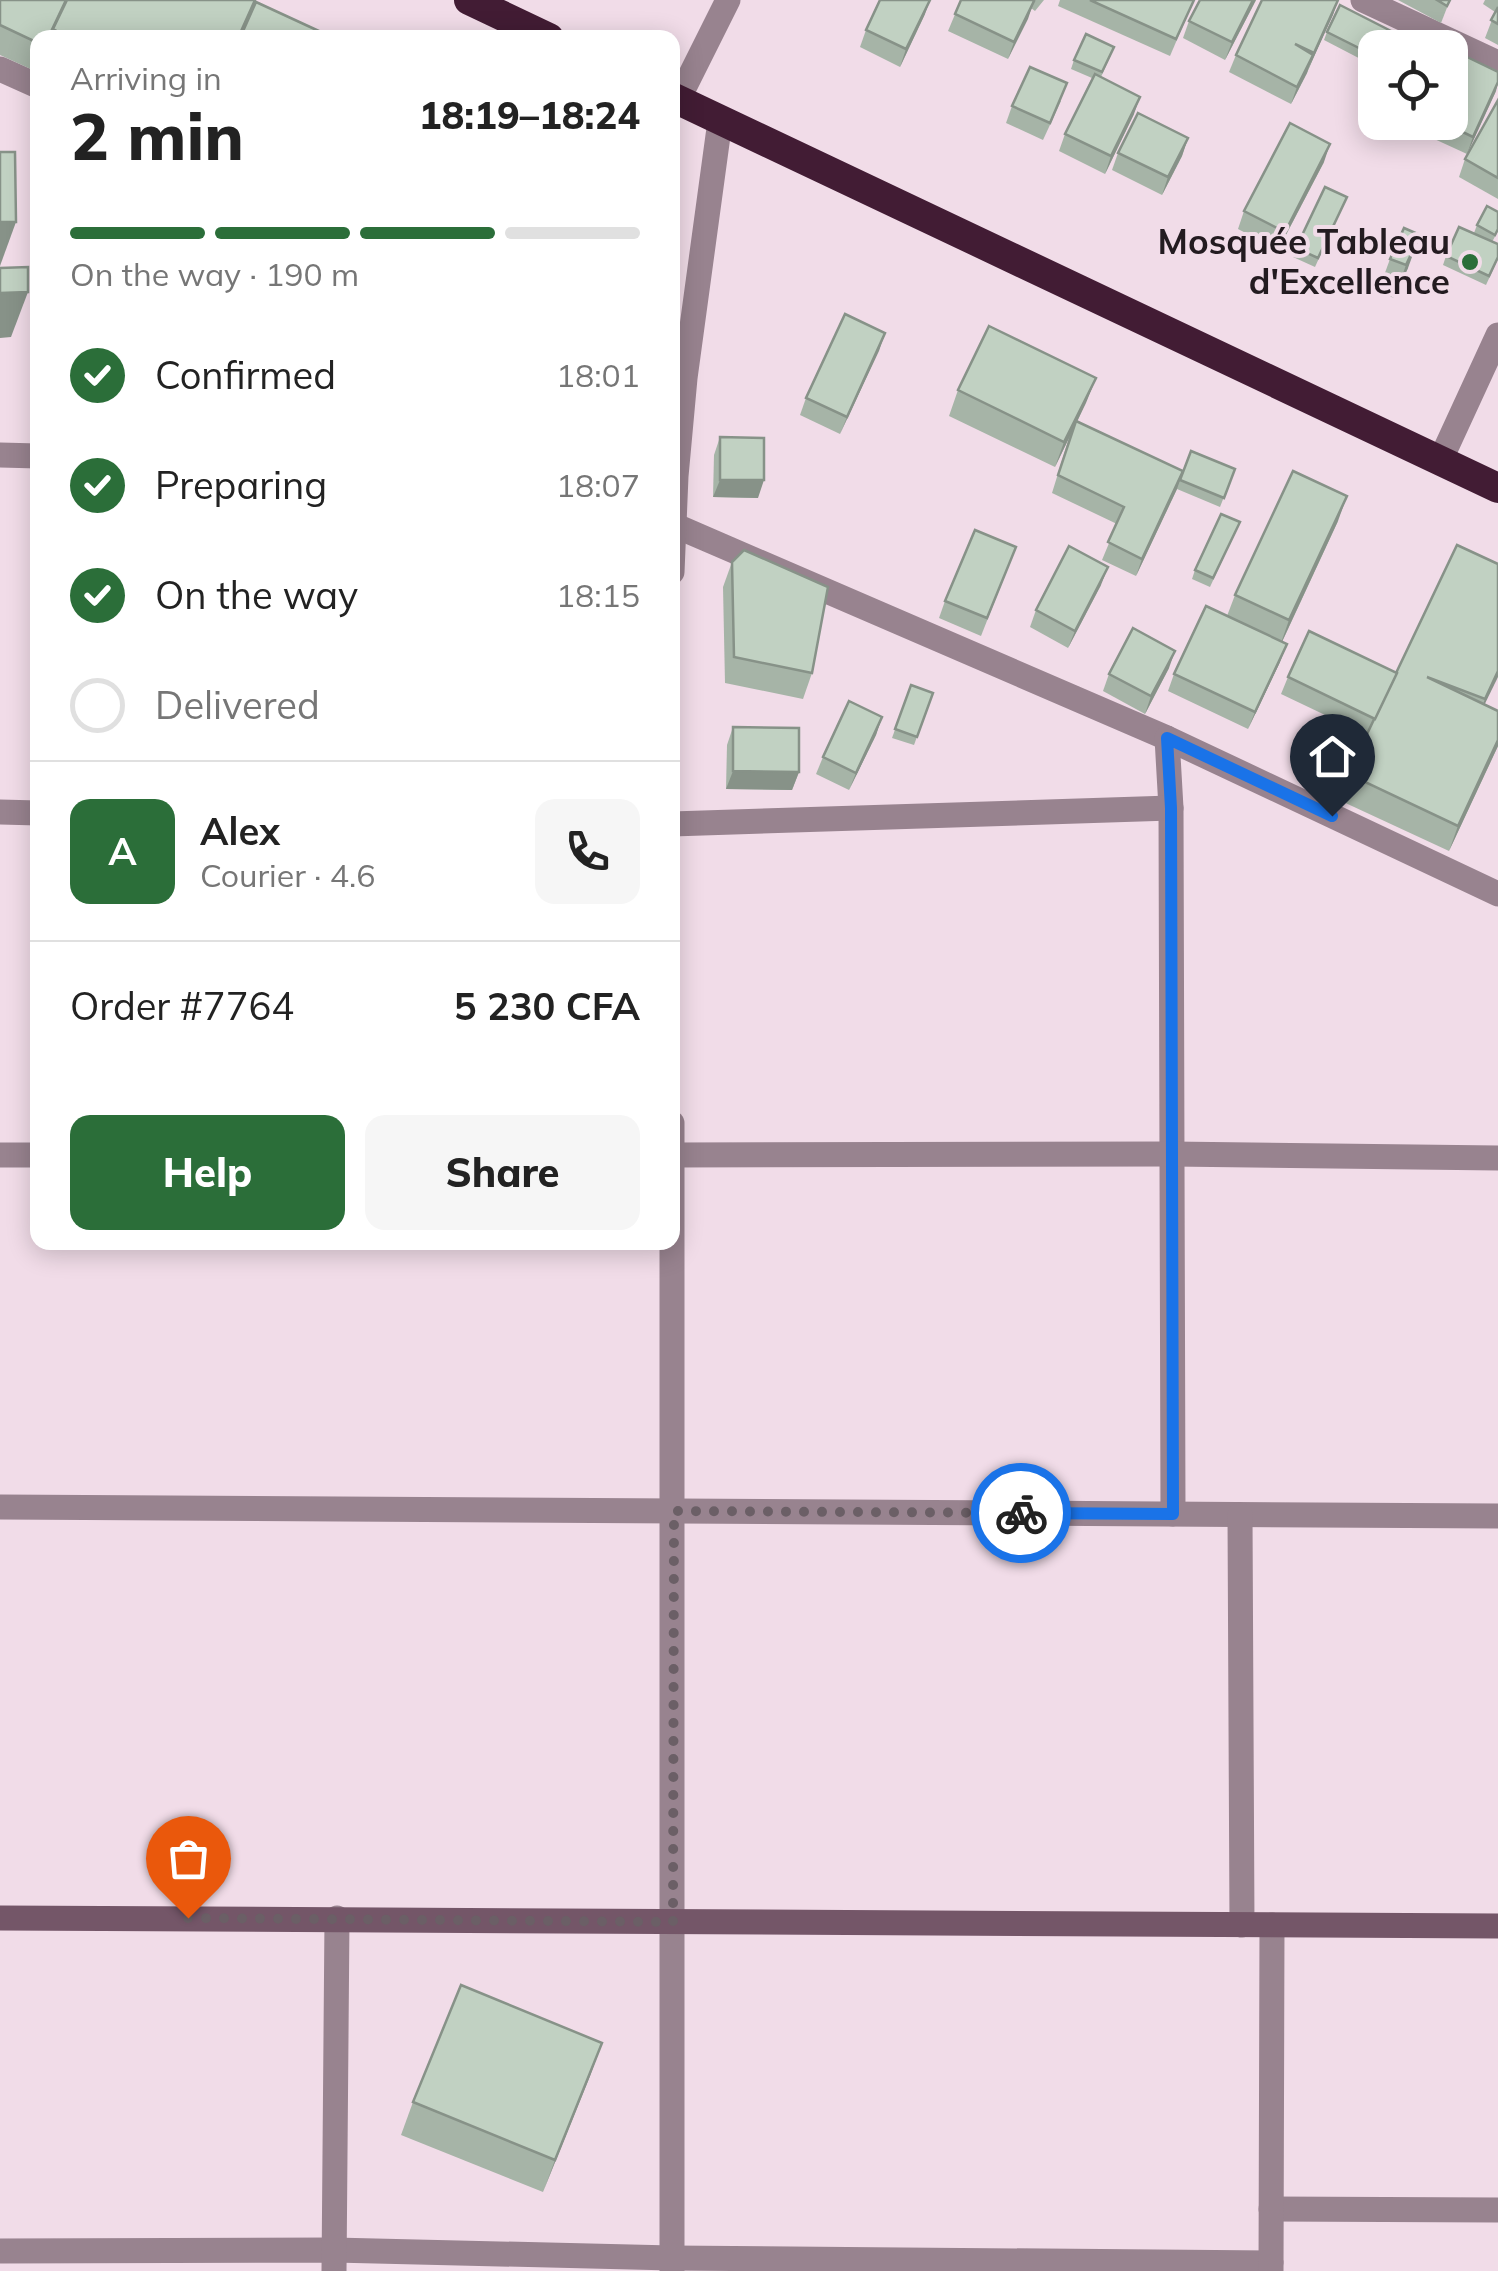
<!DOCTYPE html>
<html lang="en">
<head>
<meta charset="utf-8">
<style>
  body { margin:0; font-family:Mulish,sans-serif; background:#f6f6f6; color:#222; height:100vh; display:flex; flex-direction:column; font-size:38px; white-space:nowrap }
  * { box-sizing:border-box; margin:0 }
  p { font-size:32px; color:#767676 }
  .icon { flex:none; width:55px; height:55px; fill:none; stroke:currentColor; stroke-width:2; stroke-linecap:round; stroke-linejoin:round }
  .map { position:relative; flex:1; overflow:hidden }
  .side { position:absolute; left:30px; top:30px; width:650px; height:1220px; display:flex; flex-direction:column; background:#fff; border-radius:20px; box-shadow:0 5px 25px #0003 }
  .side>* { flex:none }
  .buttons { position:absolute; left:1358px; top:30px; display:grid; gap:20px }
  .buttons a { display:grid; place-items:center; width:110px; height:110px; border-radius:20px; background:#fff; box-shadow:0 5px 25px #0003; font-size:50px }
  .pin { position:absolute; display:grid; place-items:center; width:85px; height:85px; color:#fff; margin:-102px -42px; border-radius:50% 50% 50% 0; rotate:-45deg; box-shadow:0 0 10px #0007 }
  .pin .icon { rotate:45deg }
  .courier { position:absolute; display:grid; place-items:center; width:100px; height:100px; margin:-50px; border:8px solid #1a73e8; border-radius:50%; background:#fff; color:#222; box-shadow:0 2px 12px #0007 }
  .head em { font-style:normal; font-weight:800 }
  .head div { display:flex; flex-direction:column-reverse }
  .head { display:flex; align-items:center; justify-content:space-between; height:170px; padding:0 40px }
  h1 { font-size:65px; font-weight:800; line-height:75px }
  .bar { display:grid; grid-template-columns:repeat(4,1fr); gap:15px 10px; align-content:center; height:120px; padding:0 40px }
  .bar i { height:12px; border-radius:8px; background:#e0e0e0 }
  .bar .active { background:#2b6e39 }
  .bar p { grid-column:span 4 }
  .line { display:flex; align-items:center; gap:25px; padding:0 40px; border-top:2px solid #e0e0e0 }
  .line div { flex:1 }
  .round { display:grid; place-items:center; flex:none; width:105px; height:105px; border-radius:20px; background:#f6f6f6 }
  ol { padding:0 40px; list-style:none }
  li { display:flex; align-items:center; gap:30px; height:110px }
  li p { margin-inline-start:auto }
  li .icon { padding:10px; border-radius:50%; background:#2b6e39; color:#fff; stroke-width:4 }
  li:last-child { color:#767676 }
  li i { width:55px; height:55px; border:5px solid #e0e0e0; border-radius:50% }
  .cta { display:flex; gap:20px; margin-top:auto; padding:20px 40px }
  .cta a { flex:1; height:115px; border-radius:20px; background:#2b6e39; color:#fff; font-size:40px; font-weight:800; line-height:115px; text-align:center }
  .cta a+a { background:#f6f6f6; color:#222 }
  .map>svg:first-child { display:block }
</style>
</head>
<body>
<div class="map">
<svg width="1498" height="2271" viewBox="0 0 1498 2271">
  <rect width="100%" height="100%" fill="#f1dce8"/>
  <g fill="none" stroke-linecap="round" stroke-linejoin="round">
    <g stroke="#98838f" stroke-width="25">
      <path d="M1363,0L1498,63"/>
      <path d="M0,69L38,86"/>
      <path d="M678,100L728,0"/>
      <path d="M0,455L38,456"/>
      <path d="M1440,461L1498,335"/>
      <path d="M676,526L1167,738L1498,894"/>
      <path d="M672,572L676,476L685,378L720,121"/>
      <path d="M1167,738L1171,808L1173,1514"/>
      <path d="M0,812L38,813"/>
      <path d="M672,824L1171,808"/>
      <path d="M0,1155H38"/>
      <path d="M672,1155L1172,1154L1498,1158"/>
      <path d="M0,1507L1498,1516"/>
      <path d="M1240,1515L1242,1925"/>
      <path d="M1271,2209L1498,2210"/>
      <path d="M0,2251L334,2250L672,2258L1271,2263"/>
      <path d="M334,2271L337,1918"/>
      <path d="M672,2271V1123"/>
      <path d="M1271,2271L1272,1925"/>
    </g>
    <path stroke="#745668" stroke-width="25" d="M0,1918L1498,1926"/>
    <g stroke="#421c34" stroke-width="30">
      <path d="M469,0L549,38"/>
      <path d="M672,97L1498,488"/>
    </g>
  </g>
  <g fill="#a6b4a7">
    <path d="M0,0L254,6L334,38H38V65L35,71L0,55Z"/>
    <path d="M961,0H1044L1035,11L1031,8L1008,59L948,31Z"/>
    <path d="M1060,0H1194L1170,56L1058,6Z"/>
    <path d="M1256,0L1225,60L1183,38L1189,21Z"/>
    <path d="M1338,0L1307,73L1291,104L1229,72L1236,55Z"/>
    <path d="M1398,0H1450L1441,23Z"/>
    <path d="M1485,0H1498V45L1485,38L1495,12L1483,4Z"/>
    <path d="M925,14L900,67L860,47L866,30Z"/>
    <path d="M1391,31L1384,48H1375L1374,66L1324,40L1327,32Z"/>
    <path d="M1111,55L1101,77L1134,114L1105,174L1059,151L1065,134L1092,78L1071,69L1074,60Z"/>
    <path d="M1496,91L1467,154L1430,137L1435,122H1450Z"/>
    <path d="M1498,100V199L1459,177L1465,159Z"/>
    <path d="M1061,101L1043,140L1006,123L1012,106Z"/>
    <path d="M1188,138L1182,156L1162,195L1112,170L1118,153Z"/>
    <path d="M1324,162L1278,250L1238,229L1244,211Z"/>
    <path d="M1347,197L1315,267L1293,257L1296,248Z"/>
    <path d="M1498,212V231L1492,242L1498,259L1486,285L1443,265L1446,256L1474,233L1477,225Z"/>
    <path d="M1404,228L1408,268L1394,298L1378,292L1390,259Z"/>
    <path d="M885,333L840,434L800,415L806,398Z"/>
    <path d="M1096,378L1077,422L1183,471L1235,469L1220,507L1177,489L1136,576L1102,560L1117,524L1052,493L1069,438L1055,467L949,416L958,390Z"/>
    <path d="M720,437L758,498L713,497L714,455Z"/>
    <path d="M1338,521L1282,642L1280,662L1248,729L1168,691L1174,674L1227,616L1235,595Z"/>
    <path d="M1240,522L1210,587L1192,579L1195,570Z"/>
    <path d="M1016,547L981,636L939,618L945,601Z"/>
    <path d="M732,562L812,673L803,699L725,683L723,587Z"/>
    <path d="M1498,564L1485,705L1498,746L1449,851L1339,800L1348,774L1367,735L1281,694L1288,677L1397,673Z"/>
    <path d="M1101,585L1068,648L1030,627L1036,610Z"/>
    <path d="M1169,668L1145,714L1103,691L1109,674Z"/>
    <path d="M911,685L933,693L914,745L892,738Z"/>
    <path d="M882,717L876,735L849,790L816,774L823,757Z"/>
    <path d="M733,727L799,772L792,790L726,789L727,745Z"/>
    <path d="M602,2043L543,2192L401,2135L413,2102Z"/>
  </g>
  <g fill="#879288">
    <path d="M930,0L925,14L900,67L906,49Z"/>
    <path d="M1253,0H1256L1225,60L1232,42Z"/>
    <path d="M1338,0L1333,15L1308,70L1314,53Z"/>
    <path d="M1034,1L1028,19L1008,59L1014,42Z"/>
    <path d="M1313,55L1307,73L1291,104L1297,87Z"/>
    <path d="M1498,82L1496,91L1467,154L1473,137Z"/>
    <path d="M1140,97L1134,114L1105,174L1111,156Z"/>
    <path d="M1188,138L1182,156L1162,195L1168,177Z"/>
    <path d="M1330,144L1324,162L1278,250L1285,232Z"/>
    <path d="M0,222H16L0,266Z"/>
    <path d="M1420,235L1408,268L1394,298L1406,265Z"/>
    <path d="M28,292L11,337L0,338V293Z"/>
    <path d="M885,333L879,351L840,434L847,417Z"/>
    <path d="M1096,378L1086,403L1055,467L1064,442Z"/>
    <path d="M1183,471L1177,489L1136,576L1142,559Z"/>
    <path d="M720,480H764L758,498L713,497Z"/>
    <path d="M1347,496L1338,521L1280,646L1289,620Z"/>
    <path d="M1108,567L1101,585L1068,648L1075,631Z"/>
    <path d="M1287,644L1280,662L1248,729L1255,712Z"/>
    <path d="M1175,651L1169,668L1145,714L1151,696Z"/>
    <path d="M1498,671V677L1475,724L1485,699Z"/>
    <path d="M882,717L876,735L849,790L856,773Z"/>
    <path d="M1498,740V746L1449,851L1458,826Z"/>
    <path d="M733,771L799,772L792,790L726,789Z"/>
    <path d="M602,2043L590,2076L543,2192L555,2160Z"/>
  </g>
  <g fill="#c1d1c2" stroke="#879288" stroke-width="2.5">
    <path d="M0,0H66L48,38H38V43L0,25Z"/>
    <path d="M67,0H255L238,38H70L53,29Z"/>
    <path d="M880,0H930L906,49L866,30Z"/>
    <path d="M961,0H1032L1034,1L1014,42L955,14Z"/>
    <path d="M1090,0H1194L1176,39Z"/>
    <path d="M1200,0H1253L1232,42L1189,21Z"/>
    <path d="M1262,0H1338L1314,53L1295,44L1313,55L1297,87L1236,55Z"/>
    <path d="M1437,0H1450L1447,6Z"/>
    <path d="M256,2L334,38H240Z"/>
    <path d="M1340,5L1391,31L1382,48H1375V56L1327,32Z"/>
    <path d="M1498,7V24L1491,20Z"/>
    <path d="M1086,34L1114,47L1102,72L1074,60Z"/>
    <path d="M1465,56L1498,72V82L1473,137L1442,122H1450V89Z"/>
    <path d="M1030,67L1067,83L1050,123L1012,106Z"/>
    <path d="M1095,74L1140,97L1111,156L1065,134Z"/>
    <path d="M1498,100V178L1465,159Z"/>
    <path d="M1138,113L1188,138L1168,177L1118,153Z"/>
    <path d="M1290,123L1330,144L1285,232L1244,211Z"/>
    <path d="M0,152H15L16,222H0Z"/>
    <path d="M1325,187L1347,197L1318,258L1296,248Z"/>
    <path d="M1487,206L1498,212V229L1495,235L1477,225Z"/>
    <path d="M1459,227L1498,244V257L1489,276L1446,256Z"/>
    <path d="M1404,228L1420,235L1406,265L1390,259Z"/>
    <path d="M28,267V292L0,293V268Z"/>
    <path d="M845,314L885,333L847,417L806,398Z"/>
    <path d="M989,326L1096,378L1064,442L958,390Z"/>
    <path d="M1076,421L1183,471L1142,559L1108,542L1124,507L1058,475Z"/>
    <path d="M720,437L764,438V480H720Z"/>
    <path d="M1191,451L1235,469L1224,498L1180,480Z"/>
    <path d="M1293,471L1347,496L1289,620L1235,595Z"/>
    <path d="M1221,514L1240,522L1213,578L1195,570Z"/>
    <path d="M975,530L1016,547L987,618L945,601Z"/>
    <path d="M1457,545L1498,564V671L1485,699L1427,677L1498,711V740L1458,826L1348,774Z"/>
    <path d="M1069,546L1108,567L1075,631L1036,610Z"/>
    <path d="M744,550L828,587L812,673L734,657L732,562Z"/>
    <path d="M1206,606L1287,644L1255,712L1174,674Z"/>
    <path d="M1133,628L1175,651L1151,696L1109,674Z"/>
    <path d="M1309,631L1397,673L1375,719L1288,677Z"/>
    <path d="M911,685L933,693L917,737L895,729Z"/>
    <path d="M849,701L882,717L856,773L823,757Z"/>
    <path d="M733,727L799,728V772L733,771Z"/>
    <path d="M461,1985L602,2043L555,2160L413,2102Z"/>
  </g>
  <g fill="none" stroke-linecap="round" stroke-linejoin="round">
    <path stroke="#6b5f66" stroke-width="10" stroke-dasharray="0 18" d="M188,1918L673,1922L674,1511L1021,1513"/>
    <path stroke="#1a73e8" stroke-width="12" d="M1021,1513L1173,1514L1171,808L1167,738L1332,816"/>
  </g>
  <circle fill="#2b6e39" stroke="#f1dce8" stroke-width="4" cx="1470" cy="262" r="10"/>
  <g text-anchor="middle" stroke-width="8" stroke-linejoin="round" paint-order="stroke">
    <g font-size="35" font-weight="bold" fill="#231b20" stroke="#f1dce8" text-anchor="end">
      <text x="1450" y="254">Mosquée Tableau<tspan x="1450" dy="40">d'Excellence</tspan></text>
    </g>
  </g>
</svg>
<div class="buttons">
<a><svg class="icon" aria-label="locate" viewBox="0 0 24 24"><circle cx="12" cy="12" r="6"/><path d="M12 2v4M12 18v4M2 12h4M18 12h4"/></svg></a>
</div>
<div class="pin" style="left:188px;top:1918px;background:#ea580c"><svg class="icon" aria-label="bag" viewBox="0 0 24 24"><path d="M5 8h14l-1 12H6zM9 8a3 3 0 0 1 6 0"/></svg></div>
<div class="pin" style="left:1332px;top:816px;background:#1f2937"><svg class="icon" aria-label="home" viewBox="0 0 24 24"><path d="M3 11l9-7 9 7M6 9v11h12V9"/></svg></div>
<div class="courier" style="left:1021px;top:1513px"><svg class="icon" aria-label="bike" viewBox="0 0 24 24"><circle cx="6" cy="16" r="4"/><circle cx="18" cy="16" r="4"/><path d="M6 16l4-8h5l3 8M10 8l3 8H6M13 5h3"/></svg></div>
<section class="side">
<div class="head"><div><h1>2 min</h1><p>Arriving in</p></div><em>18:19–18:24</em></div>
<div class="bar"><i class="active"></i><i class="active"></i><i class="active"></i><i></i><p>On the way · 190 m</p></div>
<ol>
<li><svg class="icon" aria-label="check" viewBox="0 0 24 24"><path d="M5 12l5 5 9-10"/></svg>Confirmed<p>18:01</p></li>
<li><svg class="icon" aria-label="check" viewBox="0 0 24 24"><path d="M5 12l5 5 9-10"/></svg>Preparing<p>18:07</p></li>
<li><svg class="icon" aria-label="check" viewBox="0 0 24 24"><path d="M5 12l5 5 9-10"/></svg>On the way<p>18:15</p></li>
<li><i></i>Delivered</li>
</ol>
<div class="line" style="height:180px"><b class="round" style="background:#2b6e39;color:#fff">A</b><div><b>Alex</b><p>Courier · 4.6</p></div><a class="round"><svg class="icon" aria-label="phone" viewBox="0 0 24 24"><path d="M5 4h4l2 5-3 2q2 4 5 5l2-3 5 2v4C11 20 4 13 5 4z"/></svg></a></div>
<div class="line" style="height:130px"><div>Order #7764</div><b>5 230 CFA</b></div>
<div class="cta"><a>Help</a><a>Share</a></div>
</section>
</div>
</body>
</html>
